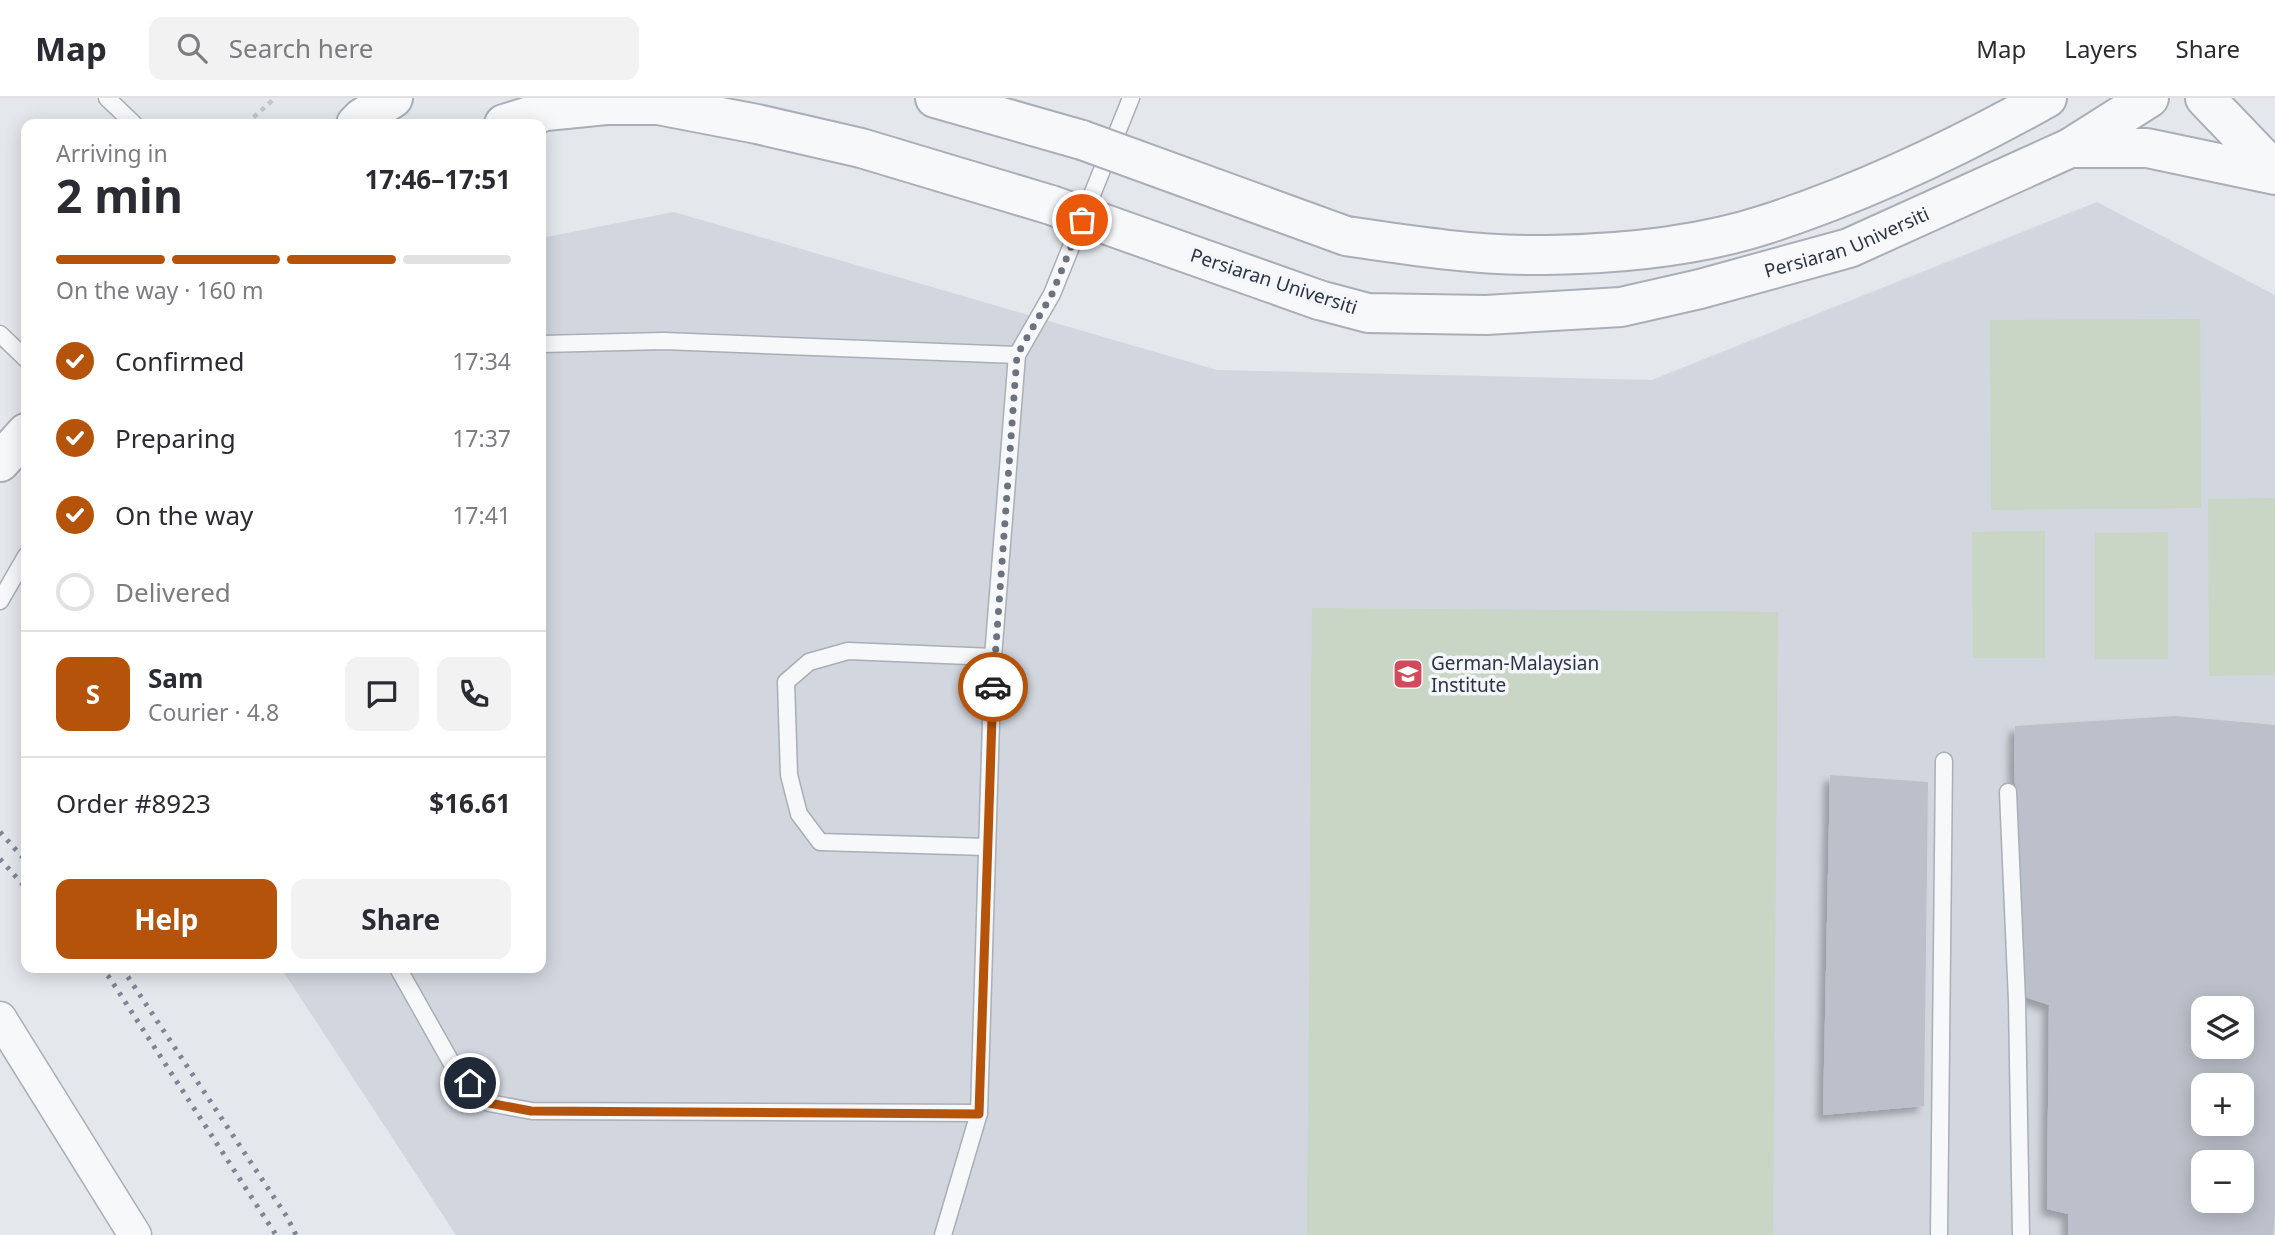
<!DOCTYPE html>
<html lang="en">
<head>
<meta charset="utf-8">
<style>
  body { margin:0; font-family:"Noto Sans",sans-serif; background:#f2f2f3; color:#2b2b33; height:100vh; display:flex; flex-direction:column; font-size:26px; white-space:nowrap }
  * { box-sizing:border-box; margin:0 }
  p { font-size:23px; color:#7c7c81 }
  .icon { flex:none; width:38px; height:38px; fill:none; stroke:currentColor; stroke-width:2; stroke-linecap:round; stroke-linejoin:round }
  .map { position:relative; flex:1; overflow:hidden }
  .side { position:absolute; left:21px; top:21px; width:525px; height:854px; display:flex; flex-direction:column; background:#fff; border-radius:14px; box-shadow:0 4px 18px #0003 }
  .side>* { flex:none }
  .tools { position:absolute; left:2191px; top:898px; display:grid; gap:14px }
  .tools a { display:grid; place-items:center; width:63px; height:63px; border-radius:14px; background:#fff; box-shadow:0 4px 18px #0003; font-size:35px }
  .pin { position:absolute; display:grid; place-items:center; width:60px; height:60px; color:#fff; margin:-30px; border:4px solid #fff; border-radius:50%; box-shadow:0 2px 7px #0007 }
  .courier { position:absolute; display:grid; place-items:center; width:70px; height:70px; margin:-35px; border:5px solid #b45309; border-radius:50%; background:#fff; color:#222; box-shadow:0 2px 9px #0007 }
  .headline em { font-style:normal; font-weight:700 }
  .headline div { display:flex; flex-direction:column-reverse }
  .headline { display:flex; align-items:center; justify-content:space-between; height:119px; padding:0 35px }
  h1 { font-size:46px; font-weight:700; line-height:52px }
  .bar { display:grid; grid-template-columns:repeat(4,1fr); gap:10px 7px; align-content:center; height:84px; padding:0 35px }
  .bar i { height:9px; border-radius:5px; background:#e1e1e2 }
  .bar .on { background:#b45309 }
  .bar p { grid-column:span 4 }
  .line { display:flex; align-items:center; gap:18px; padding:0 35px; border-top:2px solid #e1e1e2 }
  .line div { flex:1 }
  .round { display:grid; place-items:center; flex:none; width:74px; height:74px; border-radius:14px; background:#f2f2f3 }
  ol { padding:0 35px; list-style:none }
  li { display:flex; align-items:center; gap:21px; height:77px }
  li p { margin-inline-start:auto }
  li .icon { padding:7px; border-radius:50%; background:#b45309; color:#fff; stroke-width:4 }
  li:last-child { color:#7c7c81 }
  li i { width:38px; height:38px; border:4px solid #e1e1e2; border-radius:50% }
  .action { display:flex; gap:14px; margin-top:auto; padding:14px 35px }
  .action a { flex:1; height:80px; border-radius:14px; background:#b45309; color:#fff; font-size:28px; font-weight:700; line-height:80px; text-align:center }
  .action a+a { background:#f2f2f3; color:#2b2b33 }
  header { display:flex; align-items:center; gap:42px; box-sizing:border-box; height:98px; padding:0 35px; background:#fff; border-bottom:2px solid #e1e1e2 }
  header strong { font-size:33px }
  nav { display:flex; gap:38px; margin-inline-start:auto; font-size:24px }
  .search { width:490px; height:63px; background:#f2f2f3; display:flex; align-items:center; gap:18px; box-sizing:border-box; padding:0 24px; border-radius:14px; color:#7c7c81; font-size:26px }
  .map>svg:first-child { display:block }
</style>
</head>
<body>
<header>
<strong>Map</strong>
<div class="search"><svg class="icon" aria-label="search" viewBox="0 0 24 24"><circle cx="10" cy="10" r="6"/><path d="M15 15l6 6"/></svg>Search here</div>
<nav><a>Map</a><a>Layers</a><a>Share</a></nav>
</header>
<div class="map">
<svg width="2275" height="1137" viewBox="0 0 2275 1137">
  <defs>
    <filter id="shadow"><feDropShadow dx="-6" dy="6" stdDeviation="3.5" flood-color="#0004"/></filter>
  </defs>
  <rect width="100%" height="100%" fill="#e4e7ec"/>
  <path fill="#d2d6de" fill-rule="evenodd" d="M2097,104L2275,197V1137H456L281,870H541V140L674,114L1217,272L1652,282ZM2203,910H2242V948H2203ZM2203,987H2242V1026H2203ZM2203,1064H2242V1102H2203Z"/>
  <g fill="#c9d6c5">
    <path d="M2200,221L2201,410L1991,412L1990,222Z"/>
    <path d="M2275,400V577L2209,578L2208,401Z"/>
    <path d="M2045,433V560H1973L1972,434Z"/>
    <path d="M2168,434V561H2095V435Z"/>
    <path d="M1312,510L1778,514L1773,1137H1307Z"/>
  </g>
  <g fill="#bbc0ca" fill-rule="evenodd" filter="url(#shadow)">
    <path d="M2175,618L2275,627V1114L2273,1137H2068V1116L2047,1111L2049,907L2025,899L2014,665L2015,628ZM2203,910H2242V948H2203ZM2203,987H2242V1026H2203ZM2203,1064H2242V1102H2203Z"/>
    <path d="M1830,677L1928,684L1924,1008L1823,1017Z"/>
  </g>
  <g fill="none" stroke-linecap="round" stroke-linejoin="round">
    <g stroke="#a9aeb7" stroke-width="19">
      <g id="service">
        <path d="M107,0L134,26"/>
        <path d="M0,236L26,261"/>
        <path d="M541,246L664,243L1017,257"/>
        <path d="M0,503L26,458"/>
        <path d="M2008,694L2017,903L2021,1137"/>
        <path d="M987,749L820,744L799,716L789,677L786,584L809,564L848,553L993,559"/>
        <path d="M398,870L451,964L489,1005L532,1013L979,1015"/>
        <path d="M943,1137L979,1015L993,559L1017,257L1052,196L1131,0"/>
        <path d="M1939,1137L1944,663"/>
      </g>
    </g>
    <g stroke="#a9aeb7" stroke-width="35">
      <path id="minor" d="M0,920L135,1137"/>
    </g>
    <g stroke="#a9aeb7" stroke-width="42">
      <g id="tertiary">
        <path d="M935,0L1082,42"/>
        <path d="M2205,0L2275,73"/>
        <path d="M356,26L362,20L393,0"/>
        <path d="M504,26L546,13L606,7H658L757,26L861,50L1051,107"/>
        <path d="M2070,50H2147L2275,77"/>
        <path d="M1346,138C1413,148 1479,158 1547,157C1617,156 1700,148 1767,126C1863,95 1959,49 2047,0"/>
        <path id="s1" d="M1319,202L1368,215L1486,217L1621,209L1700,191L1849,150L2070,50L2149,0"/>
        <path d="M0,364L26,335"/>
      </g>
    </g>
    <path stroke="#c2c5cb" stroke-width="4.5" stroke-dasharray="5 5" stroke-linecap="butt" d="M246,26L275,0"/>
    <use href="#service" stroke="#f7f8fa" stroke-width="16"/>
    <use href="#minor" stroke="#f7f8fa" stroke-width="32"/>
    <use href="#tertiary" stroke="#f7f8fa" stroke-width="38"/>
    <g stroke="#7d8696" stroke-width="5" stroke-dasharray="3.5 7" stroke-linecap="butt">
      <path d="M0,734L26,763"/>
      <path d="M0,761L26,790"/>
      <path d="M100,870L109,879L276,1137"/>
      <path d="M122,870L287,1119L296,1137"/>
    </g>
    <g stroke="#a9aeb7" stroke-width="42" stroke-linecap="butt">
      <g id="tertiary-bridge">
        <path d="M1082,42L1346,138"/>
        <path d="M1051,107L1319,202"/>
      </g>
    </g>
    <use href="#tertiary-bridge" stroke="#f7f8fa" stroke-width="38"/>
  </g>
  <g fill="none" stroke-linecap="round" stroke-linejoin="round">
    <path stroke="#6c737f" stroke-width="7" stroke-dasharray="0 12.6" d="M993,589L1017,257L1052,196L1082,122"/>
    <path stroke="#b45309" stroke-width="9" d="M470,985L489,1005L531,1013L979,1016L993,589"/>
  </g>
  <defs>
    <g id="university-square" transform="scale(1.575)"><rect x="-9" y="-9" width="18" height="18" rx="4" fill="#d1495b" stroke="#f4f6f9"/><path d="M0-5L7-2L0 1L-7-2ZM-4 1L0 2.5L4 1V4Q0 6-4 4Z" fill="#fff"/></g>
  </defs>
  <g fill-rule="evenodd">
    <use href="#university-square" x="1408" y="576"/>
  </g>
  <g text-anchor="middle" stroke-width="7" stroke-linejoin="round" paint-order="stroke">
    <g font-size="19" fill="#2b3445" stroke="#f4f6f9">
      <text dy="7" stroke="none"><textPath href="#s1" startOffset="539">Persiaran Universiti</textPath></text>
      <text transform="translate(1274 183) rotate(18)" y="7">Persiaran Universiti</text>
    </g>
    <g font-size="19" fill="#2b3445" stroke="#f4f6f9" text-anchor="start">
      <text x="1431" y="572">German-Malaysian<tspan x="1431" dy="22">Institute</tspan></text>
    </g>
  </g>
</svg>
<div class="tools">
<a><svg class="icon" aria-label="layers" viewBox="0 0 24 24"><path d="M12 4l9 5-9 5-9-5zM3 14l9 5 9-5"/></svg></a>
<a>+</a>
<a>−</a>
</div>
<div class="pin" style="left:1082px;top:122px;background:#ea580c"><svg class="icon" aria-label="bag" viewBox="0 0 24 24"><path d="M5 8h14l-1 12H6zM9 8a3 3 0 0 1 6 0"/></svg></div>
<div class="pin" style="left:470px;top:985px;background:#1f2937"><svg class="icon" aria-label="home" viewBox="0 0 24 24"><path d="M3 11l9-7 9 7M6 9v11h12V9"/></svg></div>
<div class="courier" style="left:993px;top:589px"><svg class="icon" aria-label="car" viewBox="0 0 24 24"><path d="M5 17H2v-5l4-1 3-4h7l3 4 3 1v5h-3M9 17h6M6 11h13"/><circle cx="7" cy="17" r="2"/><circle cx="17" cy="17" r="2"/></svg></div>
<section class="side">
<div class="headline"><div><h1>2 min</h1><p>Arriving in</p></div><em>17:46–17:51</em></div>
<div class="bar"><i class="on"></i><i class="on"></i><i class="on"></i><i></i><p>On the way · 160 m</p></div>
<ol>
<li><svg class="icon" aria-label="check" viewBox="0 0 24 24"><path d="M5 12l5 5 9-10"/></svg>Confirmed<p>17:34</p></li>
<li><svg class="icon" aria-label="check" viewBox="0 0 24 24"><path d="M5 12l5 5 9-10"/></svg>Preparing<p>17:37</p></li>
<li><svg class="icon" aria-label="check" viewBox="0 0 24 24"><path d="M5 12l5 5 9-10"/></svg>On the way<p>17:41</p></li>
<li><i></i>Delivered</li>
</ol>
<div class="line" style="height:126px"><b class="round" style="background:#b45309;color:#fff">S</b><div><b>Sam</b><p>Courier · 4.8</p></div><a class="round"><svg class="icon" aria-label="chat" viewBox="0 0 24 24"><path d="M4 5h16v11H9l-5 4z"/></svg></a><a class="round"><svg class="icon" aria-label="phone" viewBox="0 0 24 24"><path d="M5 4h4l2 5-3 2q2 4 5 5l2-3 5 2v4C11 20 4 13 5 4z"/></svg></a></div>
<div class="line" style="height:91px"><div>Order #8923</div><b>$16.61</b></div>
<div class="action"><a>Help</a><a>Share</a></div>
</section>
</div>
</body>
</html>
